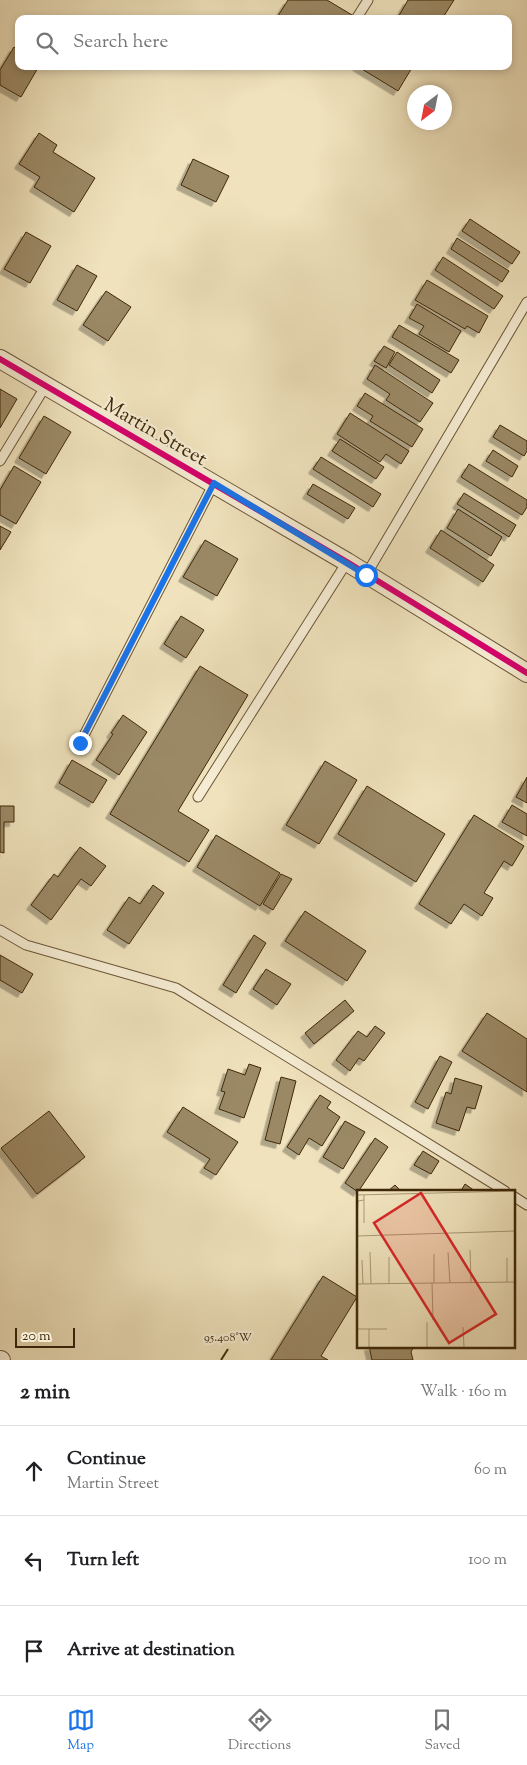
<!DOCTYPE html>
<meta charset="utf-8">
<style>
:root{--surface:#fff;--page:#f6f6f6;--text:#202124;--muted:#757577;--line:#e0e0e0;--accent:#1a73e8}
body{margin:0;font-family:"Sorts Mill Goudy",serif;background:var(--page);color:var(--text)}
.compass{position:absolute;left:407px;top:85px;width:45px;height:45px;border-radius:50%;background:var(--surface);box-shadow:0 2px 8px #0003;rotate:212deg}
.scale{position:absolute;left:15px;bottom:12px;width:60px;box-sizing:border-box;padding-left:5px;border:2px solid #3f2809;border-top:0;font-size:14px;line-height:18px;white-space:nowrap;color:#3f2809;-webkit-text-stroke:4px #f5ecd3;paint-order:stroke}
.stop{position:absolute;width:15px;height:15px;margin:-11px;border:4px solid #1a73e8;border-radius:50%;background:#fff}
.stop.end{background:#1a73e8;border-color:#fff;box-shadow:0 1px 5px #0008}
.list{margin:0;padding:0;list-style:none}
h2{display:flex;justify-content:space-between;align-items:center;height:65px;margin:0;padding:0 20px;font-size:21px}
h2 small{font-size:16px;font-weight:400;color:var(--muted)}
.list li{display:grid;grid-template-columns:32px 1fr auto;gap:15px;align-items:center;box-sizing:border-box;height:90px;padding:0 20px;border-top:1px solid var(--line)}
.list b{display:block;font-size:19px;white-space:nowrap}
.list p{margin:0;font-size:16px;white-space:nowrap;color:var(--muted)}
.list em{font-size:16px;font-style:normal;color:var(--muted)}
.icon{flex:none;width:28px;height:28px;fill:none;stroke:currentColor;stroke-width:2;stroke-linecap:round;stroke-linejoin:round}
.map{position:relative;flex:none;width:527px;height:1360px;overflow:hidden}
.search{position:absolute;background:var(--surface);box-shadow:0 2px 8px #0003;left:15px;right:15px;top:15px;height:55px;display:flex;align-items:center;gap:12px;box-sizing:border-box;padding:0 18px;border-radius:10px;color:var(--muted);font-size:19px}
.sheet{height:335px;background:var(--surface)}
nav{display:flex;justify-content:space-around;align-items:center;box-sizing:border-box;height:70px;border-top:1px solid var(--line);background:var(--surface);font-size:14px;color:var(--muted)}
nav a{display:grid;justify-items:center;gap:2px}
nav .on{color:var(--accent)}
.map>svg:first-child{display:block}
.building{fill:#9b8966;stroke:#3f2809;filter:url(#shadow)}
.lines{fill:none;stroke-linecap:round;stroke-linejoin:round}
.lane-casing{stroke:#6b5636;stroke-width:11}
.street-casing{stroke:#6b5636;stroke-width:20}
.lane{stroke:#f5ecd3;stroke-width:9}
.street{stroke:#f5ecd3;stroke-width:18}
.cycleway-casing{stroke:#f5ecd3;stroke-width:9}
.cycleway{stroke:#d6006c;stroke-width:6}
.route{stroke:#1a73e8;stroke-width:6}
.ticks{fill:none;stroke:#3f2809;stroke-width:2}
.labels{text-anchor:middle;stroke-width:4.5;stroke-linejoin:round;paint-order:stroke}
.street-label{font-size:20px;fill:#3f2809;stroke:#f5ecd3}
.inset-road{fill:none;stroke:#a99874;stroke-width:1}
.view{fill:#d62828;fill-opacity:0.15;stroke:#d62828;stroke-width:2.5}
.inset-edge{fill:none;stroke:#3f2809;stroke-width:2.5}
.ticks-label{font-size:12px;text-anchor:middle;fill:#3f2809;stroke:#f5ecd3;stroke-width:4.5;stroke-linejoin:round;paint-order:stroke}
</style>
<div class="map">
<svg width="527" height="1360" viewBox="0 0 527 1360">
<defs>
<filter id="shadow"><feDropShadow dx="-4.5" dy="4.5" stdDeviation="0" flood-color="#0004"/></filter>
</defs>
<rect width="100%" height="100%" fill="#efe2bc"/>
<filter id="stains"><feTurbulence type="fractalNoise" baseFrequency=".004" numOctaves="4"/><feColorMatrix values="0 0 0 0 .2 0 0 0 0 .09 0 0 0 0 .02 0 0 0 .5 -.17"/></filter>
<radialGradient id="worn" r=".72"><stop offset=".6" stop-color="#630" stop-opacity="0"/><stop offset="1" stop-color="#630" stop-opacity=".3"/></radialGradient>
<!-- building -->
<path class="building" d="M 288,0 L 327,0 L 352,15 L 349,19 L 276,19 Z
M 408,0 L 454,0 L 442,19 L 397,19 Z
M 14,47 L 19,51 L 19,66 L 39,66 L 21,97 L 0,85 L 0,70 Z
M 357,66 L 413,66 L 398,91 Z
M 39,133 L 57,145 L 53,152 L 95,178 L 74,212 L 34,187 L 40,177 L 19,164 Z
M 193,159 L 229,176 L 216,202 L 181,185 Z
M 470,219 L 520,252 L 512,264 L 462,231 Z
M 26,232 L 51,246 L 30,283 L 4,269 Z
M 457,238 L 509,271 L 502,282 L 451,249 Z
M 443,257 L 503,296 L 494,309 L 435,270 Z
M 77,265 L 97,276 L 77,311 L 57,300 Z
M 427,280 L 488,316 L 479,333 L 467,326 L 465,329 L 415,300 Z
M 106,291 L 131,307 L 108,341 L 83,325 Z
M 417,304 L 461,331 L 449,352 L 419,334 L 424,326 L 409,318 Z
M 399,325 L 459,360 L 451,373 L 392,337 Z
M 384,346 L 395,352 L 386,368 L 374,361 Z
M 397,352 L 440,380 L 432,393 L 389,365 Z
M 375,365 L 433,403 L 420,422 L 386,400 L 390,394 L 367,379 Z
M 0,389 L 17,399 L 0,428 Z
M 365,393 L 423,429 L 412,447 L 370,421 L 373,416 L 357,406 Z
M 350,413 L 409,451 L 401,464 L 386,454 L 380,462 L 337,434 Z
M 44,416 L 71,432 L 46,474 L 19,458 Z
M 500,425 L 527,441 L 527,451 L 524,456 L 493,437 Z
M 340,439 L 384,467 L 376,479 L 332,451 Z
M 493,450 L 518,466 L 512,477 L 486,461 Z
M 321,457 L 381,494 L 373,507 L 313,469 Z
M 469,464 L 527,500 L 527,507 L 522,515 L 461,477 Z
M 14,466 L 41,482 L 16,524 L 0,515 L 0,490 Z
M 313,484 L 355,508 L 348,519 L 307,494 Z
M 464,493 L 516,525 L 509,537 L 457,504 Z
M 458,509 L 502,537 L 491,556 L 447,528 Z
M 0,526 L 11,532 L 0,550 Z
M 441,530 L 494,565 L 483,582 L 430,548 Z
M 205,540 L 238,559 L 217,596 L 183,577 Z
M 181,616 L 204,630 L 186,658 L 164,644 Z
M 200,666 L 248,695 L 178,811 L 209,830 L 189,862 L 110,814 Z
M 123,715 L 147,732 L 119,775 L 96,760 L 113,734 L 111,733 Z
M 72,760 L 107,780 L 93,803 L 59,783 Z
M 325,761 L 357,780 L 319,844 L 286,825 Z
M 527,777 L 527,803 L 516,797 Z
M 367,786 L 445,834 L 416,882 L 338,834 Z
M 512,805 L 527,814 L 527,836 L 502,822 Z
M 0,806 L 14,806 L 14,822 L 4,822 L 4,853 L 0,852 Z
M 474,815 L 524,846 L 512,866 L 504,861 L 484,893 L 493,898 L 482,916 L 464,904 L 451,924 L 419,904 Z
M 216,835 L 280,873 L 260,906 L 197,867 Z
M 80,847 L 106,866 L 91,886 L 81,879 L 51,920 L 31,905 L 54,874 L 58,877 Z
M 281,874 L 292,879 L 273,910 L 263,904 Z
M 153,885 L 164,893 L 129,944 L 107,930 L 129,897 L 140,904 Z
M 305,911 L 366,951 L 347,981 L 285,941 Z
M 254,935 L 266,943 L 236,993 L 223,985 Z
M 0,955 L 33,974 L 22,993 L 0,980 Z
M 266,969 L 291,984 L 277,1005 L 253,989 Z
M 345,1000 L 354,1011 L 314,1044 L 305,1033 Z
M 487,1013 L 527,1039 L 527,1092 L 462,1051 Z
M 375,1026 L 385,1033 L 364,1061 L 359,1058 L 350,1071 L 336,1060 L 358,1031 L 367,1037 Z
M 440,1056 L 452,1062 L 428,1109 L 415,1102 Z
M 249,1064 L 261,1068 L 244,1118 L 219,1109 L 225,1092 L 221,1091 L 228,1069 L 245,1075 Z
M 281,1077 L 296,1081 L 280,1144 L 265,1140 Z
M 455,1078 L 482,1086 L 475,1109 L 467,1107 L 459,1131 L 436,1123 L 446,1092 L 451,1094 Z
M 320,1095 L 331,1102 L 327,1108 L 340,1117 L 322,1146 L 309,1138 L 299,1155 L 287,1147 Z
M 183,1107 L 238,1142 L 216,1175 L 204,1168 L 210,1159 L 167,1132 Z
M 49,1111 L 85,1157 L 37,1194 L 1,1148 Z
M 345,1121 L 365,1132 L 343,1169 L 323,1157 Z
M 375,1138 L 388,1147 L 358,1192 L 345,1183 Z
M 423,1151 L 439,1161 L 431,1174 L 414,1165 Z
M 465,1184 L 475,1191 L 461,1191 Z
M 395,1185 L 401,1191 L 388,1191 Z
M 323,1276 L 357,1297 L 321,1356 L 328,1360 L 271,1360 Z
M 369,1346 L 414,1346 L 411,1352 L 413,1360 L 372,1360 Z"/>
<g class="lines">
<!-- lane casing -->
<g class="lane-casing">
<path id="lane" d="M 356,19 L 368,0
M 0,461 L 45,387
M 366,575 L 527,302
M 80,743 L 214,483
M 198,797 L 347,562
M 0,930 L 26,945 L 176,988 L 505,1191
M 513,1196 L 527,1205"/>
</g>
<!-- street casing -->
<g class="street-casing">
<path id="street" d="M 0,359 L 347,562 L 527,673
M 0,1360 L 1,1360"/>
</g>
<!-- lane -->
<use href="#lane" class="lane"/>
<!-- street -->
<use href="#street" class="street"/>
<!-- cycleway casing -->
<g class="cycleway-casing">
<path id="cycleway" d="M 0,359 L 347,562 L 527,673"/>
</g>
<!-- cycleway -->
<use href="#cycleway" class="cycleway"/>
</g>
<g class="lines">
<!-- route -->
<path class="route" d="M 80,743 L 214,483 L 366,575"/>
</g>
<!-- ticks -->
<path class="ticks" d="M 221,1360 L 228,1349"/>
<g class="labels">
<!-- street labels -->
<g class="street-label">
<text transform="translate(156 431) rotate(30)" y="7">Martin Street</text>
</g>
</g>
<!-- overview -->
<g transform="translate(357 1190)">
<rect width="158" height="158" fill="#efe2bc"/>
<path class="inset-road" d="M 0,5 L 158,1M 7,10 L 7,33M 0,30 L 1,11 L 7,10 L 7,5M 0,46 L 158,41M 113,60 L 114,92M 13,62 L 14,94M 91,62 L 93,93M 150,68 L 150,92M 5,70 L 6,94M 75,93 L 76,130M 77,93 L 77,64M 0,94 L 158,92M 32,94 L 32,67M 70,132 L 70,157M 106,137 L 107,157M 0,139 L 30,139M 12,139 L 12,157"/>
<path class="view" d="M 64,3 L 139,124 L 92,153 L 17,33 Z"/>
<rect width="158" height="158" class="inset-edge"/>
</g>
<g class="ticks-label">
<text x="228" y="1341">95.408°W</text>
</g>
<rect width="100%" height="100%" filter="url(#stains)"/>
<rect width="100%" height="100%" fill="url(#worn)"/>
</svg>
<svg class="compass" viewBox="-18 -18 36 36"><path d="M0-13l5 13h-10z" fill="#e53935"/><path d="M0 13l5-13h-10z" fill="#757577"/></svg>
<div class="scale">20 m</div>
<div class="stop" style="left:366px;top:575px"></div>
<div class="stop end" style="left:80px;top:743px"></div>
<div class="search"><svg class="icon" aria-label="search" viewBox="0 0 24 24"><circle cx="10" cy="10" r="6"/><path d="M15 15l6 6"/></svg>Search here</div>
</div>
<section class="sheet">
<h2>2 min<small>Walk · 160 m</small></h2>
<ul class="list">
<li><svg class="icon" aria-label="ahead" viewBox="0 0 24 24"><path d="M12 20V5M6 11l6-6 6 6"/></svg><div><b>Continue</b><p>Martin Street</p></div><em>60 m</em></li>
<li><svg class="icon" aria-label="left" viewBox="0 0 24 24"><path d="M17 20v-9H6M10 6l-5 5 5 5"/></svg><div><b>Turn left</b></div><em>100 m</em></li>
<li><svg class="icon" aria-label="arrive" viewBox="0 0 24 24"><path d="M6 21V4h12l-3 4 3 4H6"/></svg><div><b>Arrive at destination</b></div></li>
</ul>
</section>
<nav>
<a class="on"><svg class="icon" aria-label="map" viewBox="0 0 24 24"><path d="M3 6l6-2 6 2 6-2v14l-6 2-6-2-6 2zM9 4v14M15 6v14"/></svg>Map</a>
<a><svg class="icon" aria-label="directions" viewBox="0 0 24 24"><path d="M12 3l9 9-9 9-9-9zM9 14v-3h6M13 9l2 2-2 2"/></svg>Directions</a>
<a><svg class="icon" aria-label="saved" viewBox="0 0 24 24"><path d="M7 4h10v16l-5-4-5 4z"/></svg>Saved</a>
</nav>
